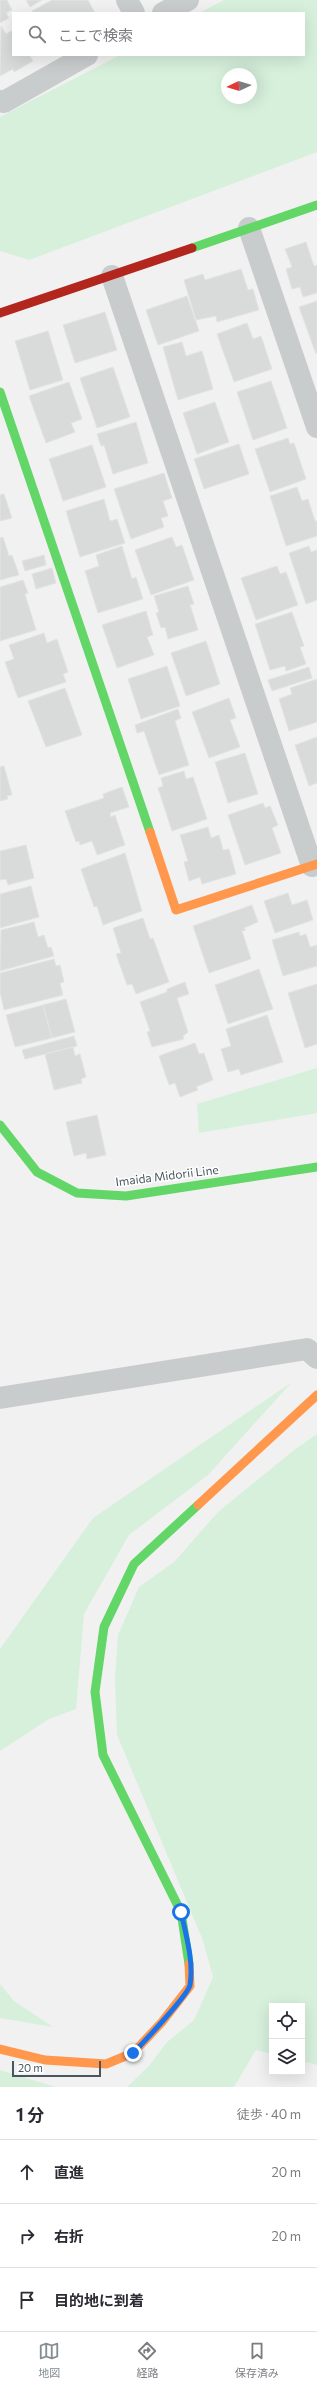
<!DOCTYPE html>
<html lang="ja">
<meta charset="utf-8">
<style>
:root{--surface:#fff;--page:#f2f2f3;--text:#2b2b33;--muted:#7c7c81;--line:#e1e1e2;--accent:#848d91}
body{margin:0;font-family:Commissioner,"Noto Sans JP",sans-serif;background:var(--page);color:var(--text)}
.controls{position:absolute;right:12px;bottom:12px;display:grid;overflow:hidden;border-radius:0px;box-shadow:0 4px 16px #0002}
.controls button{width:36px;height:36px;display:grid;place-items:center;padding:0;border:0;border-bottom:1px solid var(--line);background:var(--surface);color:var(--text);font:20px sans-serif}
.compass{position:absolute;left:221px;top:68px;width:36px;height:36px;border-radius:50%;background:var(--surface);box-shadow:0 4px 16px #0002;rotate:266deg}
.scale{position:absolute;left:12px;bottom:10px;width:89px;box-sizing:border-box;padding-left:4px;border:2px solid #48575e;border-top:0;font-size:11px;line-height:14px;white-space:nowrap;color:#48575e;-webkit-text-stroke:3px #fff;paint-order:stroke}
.stop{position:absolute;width:12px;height:12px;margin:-9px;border:3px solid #1a73e8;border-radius:50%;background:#fff}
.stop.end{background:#1a73e8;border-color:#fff;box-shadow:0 1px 4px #0008}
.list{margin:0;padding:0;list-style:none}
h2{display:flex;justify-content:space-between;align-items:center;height:52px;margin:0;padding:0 16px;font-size:17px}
h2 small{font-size:13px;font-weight:400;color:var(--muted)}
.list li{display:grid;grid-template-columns:26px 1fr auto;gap:12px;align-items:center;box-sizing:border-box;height:64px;padding:0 16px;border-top:1px solid var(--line)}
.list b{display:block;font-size:15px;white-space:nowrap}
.list em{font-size:13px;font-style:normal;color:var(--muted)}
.icon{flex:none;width:22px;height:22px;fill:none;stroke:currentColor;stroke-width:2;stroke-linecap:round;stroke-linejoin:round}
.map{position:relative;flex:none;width:317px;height:2087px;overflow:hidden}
.search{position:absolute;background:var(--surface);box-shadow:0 4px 16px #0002;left:12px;right:12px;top:12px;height:44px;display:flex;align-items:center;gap:10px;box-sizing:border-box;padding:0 14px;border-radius:0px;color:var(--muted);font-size:15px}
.sheet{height:244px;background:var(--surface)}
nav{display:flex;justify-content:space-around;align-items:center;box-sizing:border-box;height:56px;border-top:1px solid var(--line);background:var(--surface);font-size:11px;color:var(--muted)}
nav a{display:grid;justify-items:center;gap:2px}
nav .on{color:var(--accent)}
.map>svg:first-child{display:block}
.green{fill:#d6f0dc;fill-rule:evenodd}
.building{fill:#d9dada;stroke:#e3e3e4}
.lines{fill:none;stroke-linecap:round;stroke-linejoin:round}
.street{stroke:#c9cccd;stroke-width:22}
.fast{stroke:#63d668;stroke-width:9}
.slow{stroke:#ff974d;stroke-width:9}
.jam{stroke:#b3261e;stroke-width:9}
.route{stroke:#1a73e8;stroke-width:5}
.labels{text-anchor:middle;stroke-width:3;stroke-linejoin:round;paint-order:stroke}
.street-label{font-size:12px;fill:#48575e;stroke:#fff}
</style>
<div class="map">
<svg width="317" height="2087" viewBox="0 0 317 2087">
<rect width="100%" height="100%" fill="#f2f1f1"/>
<!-- green -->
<path class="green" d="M 224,0 L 317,0 L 317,152 L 29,260 L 0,251 L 0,117 L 120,55 L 304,55 L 304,13 L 199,13 ZM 227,74 L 251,74 L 251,98 L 227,98 Z
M 317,1068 L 317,1113 L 199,1133 L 197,1104 Z
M 292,1382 L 208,1475 L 129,1535 L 84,1614 L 76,1709 L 49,1719 L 0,1751 L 0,1649 L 93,1518 Z
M 317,1434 L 317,2065 L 302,2061 L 302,2006 L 272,2006 L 272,2054 L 256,2050 L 234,2087 L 127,2087 L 149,2066 L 166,2043 L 194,2020 L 213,1977 L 202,1938 L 117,1735 L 115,1676 L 118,1635 L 139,1587 L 174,1562 L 218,1512 L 294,1450 Z
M 0,1984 L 14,2001 L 53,2027 L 0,2018 Z
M 0,2070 L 56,2087 L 0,2087 Z"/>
<!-- building -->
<path class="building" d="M 0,0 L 7,0 L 12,10 L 6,13 L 9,18 L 0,23 Z
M 26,0 L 42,0 L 30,7 Z
M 52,0 L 88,0 L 95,13 L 33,13 L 32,11 Z
M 1,26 L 6,34 L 13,30 L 13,55 L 29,55 L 33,61 L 14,72 L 13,69 L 0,76 Z
M 306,242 L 314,266 L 317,265 L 317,293 L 303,297 L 300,287 L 292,289 L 286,269 L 292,267 L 285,249 Z
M 241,269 L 248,290 L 253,289 L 259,310 L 217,322 L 216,316 L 196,320 L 184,280 L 203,274 L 205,280 Z
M 187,296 L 199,331 L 158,345 L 146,310 Z
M 317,301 L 317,353 L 316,354 L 299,307 Z
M 105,312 L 117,350 L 75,363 L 63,325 Z
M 247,323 L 253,339 L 261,336 L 272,369 L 234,382 L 217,334 Z
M 48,331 L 63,380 L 30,390 L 15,341 Z
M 182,342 L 186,356 L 202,351 L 213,389 L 178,400 L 163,347 Z
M 113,367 L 130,417 L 97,428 L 80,378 Z
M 271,381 L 287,428 L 253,440 L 237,392 Z
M 69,382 L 82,419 L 71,423 L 75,432 L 46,443 L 29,396 Z
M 215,402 L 229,442 L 197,454 L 183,413 Z
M 136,422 L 148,463 L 113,474 L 104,445 L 101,446 L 97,434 Z
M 288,438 L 290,444 L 294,443 L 306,479 L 270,492 L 255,449 Z
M 239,444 L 249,474 L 204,489 L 194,459 Z
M 92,445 L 106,487 L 63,501 L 49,459 Z
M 164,473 L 172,498 L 163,501 L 168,516 L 161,518 L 164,527 L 131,539 L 114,489 Z
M 297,487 L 302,501 L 308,499 L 315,521 L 317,521 L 317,536 L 286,546 L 270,496 Z
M 4,494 L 12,518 L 0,521 L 0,495 Z
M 104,499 L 110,521 L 117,519 L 125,543 L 80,557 L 66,511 Z
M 3,537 L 9,556 L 12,555 L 19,575 L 0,580 L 0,538 Z
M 172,537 L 176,547 L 182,545 L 194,580 L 151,595 L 135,550 Z
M 122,546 L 132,579 L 136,577 L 143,599 L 98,613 L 85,571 L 99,566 L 96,555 Z
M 309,546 L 311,552 L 317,550 L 317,600 L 306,604 L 289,553 Z
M 44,555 L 46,565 L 25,571 L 22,561 Z
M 277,566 L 280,574 L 286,572 L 298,605 L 256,620 L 241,578 Z
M 52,568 L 56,583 L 36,589 L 32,574 Z
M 23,580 L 28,593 L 25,594 L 36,630 L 0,641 L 0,587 Z
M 188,586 L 194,604 L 190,605 L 198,630 L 168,639 L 165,627 L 161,628 L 156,613 L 159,612 L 154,596 Z
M 146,611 L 153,635 L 147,637 L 154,655 L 117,668 L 102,625 Z
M 292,612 L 304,646 L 300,647 L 306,664 L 286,671 L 285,666 L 270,670 L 255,624 Z
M 44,633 L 47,643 L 57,639 L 68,672 L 63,674 L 66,682 L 18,698 L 5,662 L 14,659 L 9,645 Z
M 206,641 L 220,684 L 186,696 L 171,653 Z
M 167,666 L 180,706 L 141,719 L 128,679 Z
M 309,667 L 312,678 L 272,691 L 268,680 Z
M 317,679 L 317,722 L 289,731 L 279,699 L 292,694 L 290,688 Z
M 65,688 L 82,735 L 46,747 L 28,701 Z
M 229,698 L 236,718 L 230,720 L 240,747 L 209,758 L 192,712 Z
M 178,709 L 181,718 L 175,721 L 189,765 L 159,775 L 144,731 L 137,733 L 135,725 Z
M 317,737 L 317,783 L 309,786 L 295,745 Z
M 245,753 L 258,794 L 228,803 L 215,762 Z
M 4,766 L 12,795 L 7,796 L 8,799 L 0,801 L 0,767 Z
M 184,771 L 186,779 L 193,777 L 207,819 L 172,831 L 158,788 L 163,786 L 161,778 Z
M 122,787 L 129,807 L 110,813 L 111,817 L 115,815 L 125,845 L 97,855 L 92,841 L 80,845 L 79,841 L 76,842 L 65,811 L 104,798 L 103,794 Z
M 263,803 L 265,808 L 270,806 L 278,825 L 272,828 L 281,853 L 245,865 L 228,815 Z
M 208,827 L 211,838 L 219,835 L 223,850 L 229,849 L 236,874 L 202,884 L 200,877 L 189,881 L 184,862 L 188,861 L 180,835 Z
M 26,845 L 34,878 L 8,885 L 6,879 L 0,880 L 0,851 Z
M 125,853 L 142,911 L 103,925 L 97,906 L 94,907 L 81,869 Z
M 31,886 L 39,917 L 0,928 L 0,894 Z
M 288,893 L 292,905 L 307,900 L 313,920 L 275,933 L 264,901 Z
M 252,905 L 258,922 L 244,928 L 246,930 L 242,931 L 251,959 L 209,973 L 193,926 Z
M 143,918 L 150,939 L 153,938 L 169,982 L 136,994 L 132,984 L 127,985 L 116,954 L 121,953 L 113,928 Z
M 34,922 L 38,937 L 44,935 L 48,948 L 51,947 L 54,956 L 0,971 L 1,930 Z
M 299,932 L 300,936 L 306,934 L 310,947 L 317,945 L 317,966 L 283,976 L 272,940 Z
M 54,959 L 56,966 L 60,965 L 64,982 L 60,983 L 63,995 L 4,1010 L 0,992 L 0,973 Z
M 259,969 L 273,1009 L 228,1024 L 215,985 Z
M 185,982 L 189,994 L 177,998 L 188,1032 L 183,1036 L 184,1039 L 152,1047 L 147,1032 L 150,1031 L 140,1002 L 167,992 L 167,989 Z
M 317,984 L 317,1044 L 305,1048 L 288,993 Z
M 66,999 L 75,1032 L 52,1038 L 43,1005 Z
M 43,1005 L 52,1038 L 15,1047 L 6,1015 Z
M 267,1015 L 283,1062 L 241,1075 L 239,1069 L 228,1072 L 221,1049 L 231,1046 L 226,1029 Z
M 74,1036 L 77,1046 L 25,1059 L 22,1050 Z
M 195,1043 L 199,1054 L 204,1053 L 213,1080 L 196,1087 L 198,1090 L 180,1097 L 175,1083 L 169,1085 L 159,1056 Z
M 73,1047 L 75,1056 L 80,1054 L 86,1077 L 81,1079 L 82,1083 L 54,1090 L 45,1054 Z
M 97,1115 L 106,1155 L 87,1159 L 86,1153 L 74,1156 L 66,1122 Z"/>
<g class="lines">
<!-- street -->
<path class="street" d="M 127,0 L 134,13
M 163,13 L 188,0
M 0,101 L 4,102 L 87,55
M 249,228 L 317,427
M 112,276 L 312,866
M 0,1398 L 307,1349 L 317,1358"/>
<!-- fast -->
<path class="fast" d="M 192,248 L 317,205
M 0,392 L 150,832
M 0,1125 L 37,1172 L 77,1193 L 126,1196 L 317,1167
M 189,1964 L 181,1912 L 103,1755 L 95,1692 L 104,1627 L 134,1564 L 198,1505"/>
<!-- slow -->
<path class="slow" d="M 150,832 L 176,910 L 317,864
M 198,1505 L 317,1395
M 0,2049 L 45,2060 L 106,2064 L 133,2053 L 162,2022 L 190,1986 L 189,1964"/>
<!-- jam -->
<path class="jam" d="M 0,313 L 192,248"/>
</g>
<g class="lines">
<!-- route -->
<path class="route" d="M 133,2053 C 143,2043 188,1995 190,1985 C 194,1962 186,1935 181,1912"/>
</g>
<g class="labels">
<!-- street labels -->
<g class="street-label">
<text transform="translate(167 1176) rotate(-7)" y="4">Imaida Midorii Line</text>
</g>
</g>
</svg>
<div class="controls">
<button><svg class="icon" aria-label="locate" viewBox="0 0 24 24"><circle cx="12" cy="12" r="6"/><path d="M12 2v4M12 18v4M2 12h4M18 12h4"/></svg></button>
<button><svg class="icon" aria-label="layers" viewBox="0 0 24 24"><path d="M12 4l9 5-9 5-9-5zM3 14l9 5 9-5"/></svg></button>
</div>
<svg class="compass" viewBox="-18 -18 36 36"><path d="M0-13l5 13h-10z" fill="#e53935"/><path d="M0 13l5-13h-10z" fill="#7c7c81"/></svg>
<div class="scale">20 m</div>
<div class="stop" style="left:181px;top:1912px"></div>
<div class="stop end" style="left:133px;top:2053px"></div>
<div class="search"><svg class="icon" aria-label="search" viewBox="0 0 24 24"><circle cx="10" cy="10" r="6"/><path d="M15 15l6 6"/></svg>ここで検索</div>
</div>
<section class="sheet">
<h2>1 分<small>徒歩 · 40 m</small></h2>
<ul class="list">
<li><svg class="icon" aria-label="ahead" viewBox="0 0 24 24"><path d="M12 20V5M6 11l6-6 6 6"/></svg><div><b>直進</b></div><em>20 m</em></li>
<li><svg class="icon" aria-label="right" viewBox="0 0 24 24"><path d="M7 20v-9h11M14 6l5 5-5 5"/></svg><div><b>右折</b></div><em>20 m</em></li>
<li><svg class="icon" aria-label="arrive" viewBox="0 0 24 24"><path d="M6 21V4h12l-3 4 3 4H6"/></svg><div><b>目的地に到着</b></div></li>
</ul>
</section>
<nav>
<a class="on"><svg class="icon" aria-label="map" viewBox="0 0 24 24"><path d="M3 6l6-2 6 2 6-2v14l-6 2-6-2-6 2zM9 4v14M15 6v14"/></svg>地図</a>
<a><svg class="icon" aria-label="directions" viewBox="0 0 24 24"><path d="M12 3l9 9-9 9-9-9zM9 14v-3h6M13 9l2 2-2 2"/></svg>経路</a>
<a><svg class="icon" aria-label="saved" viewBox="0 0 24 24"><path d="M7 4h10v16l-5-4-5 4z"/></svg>保存済み</a>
</nav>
